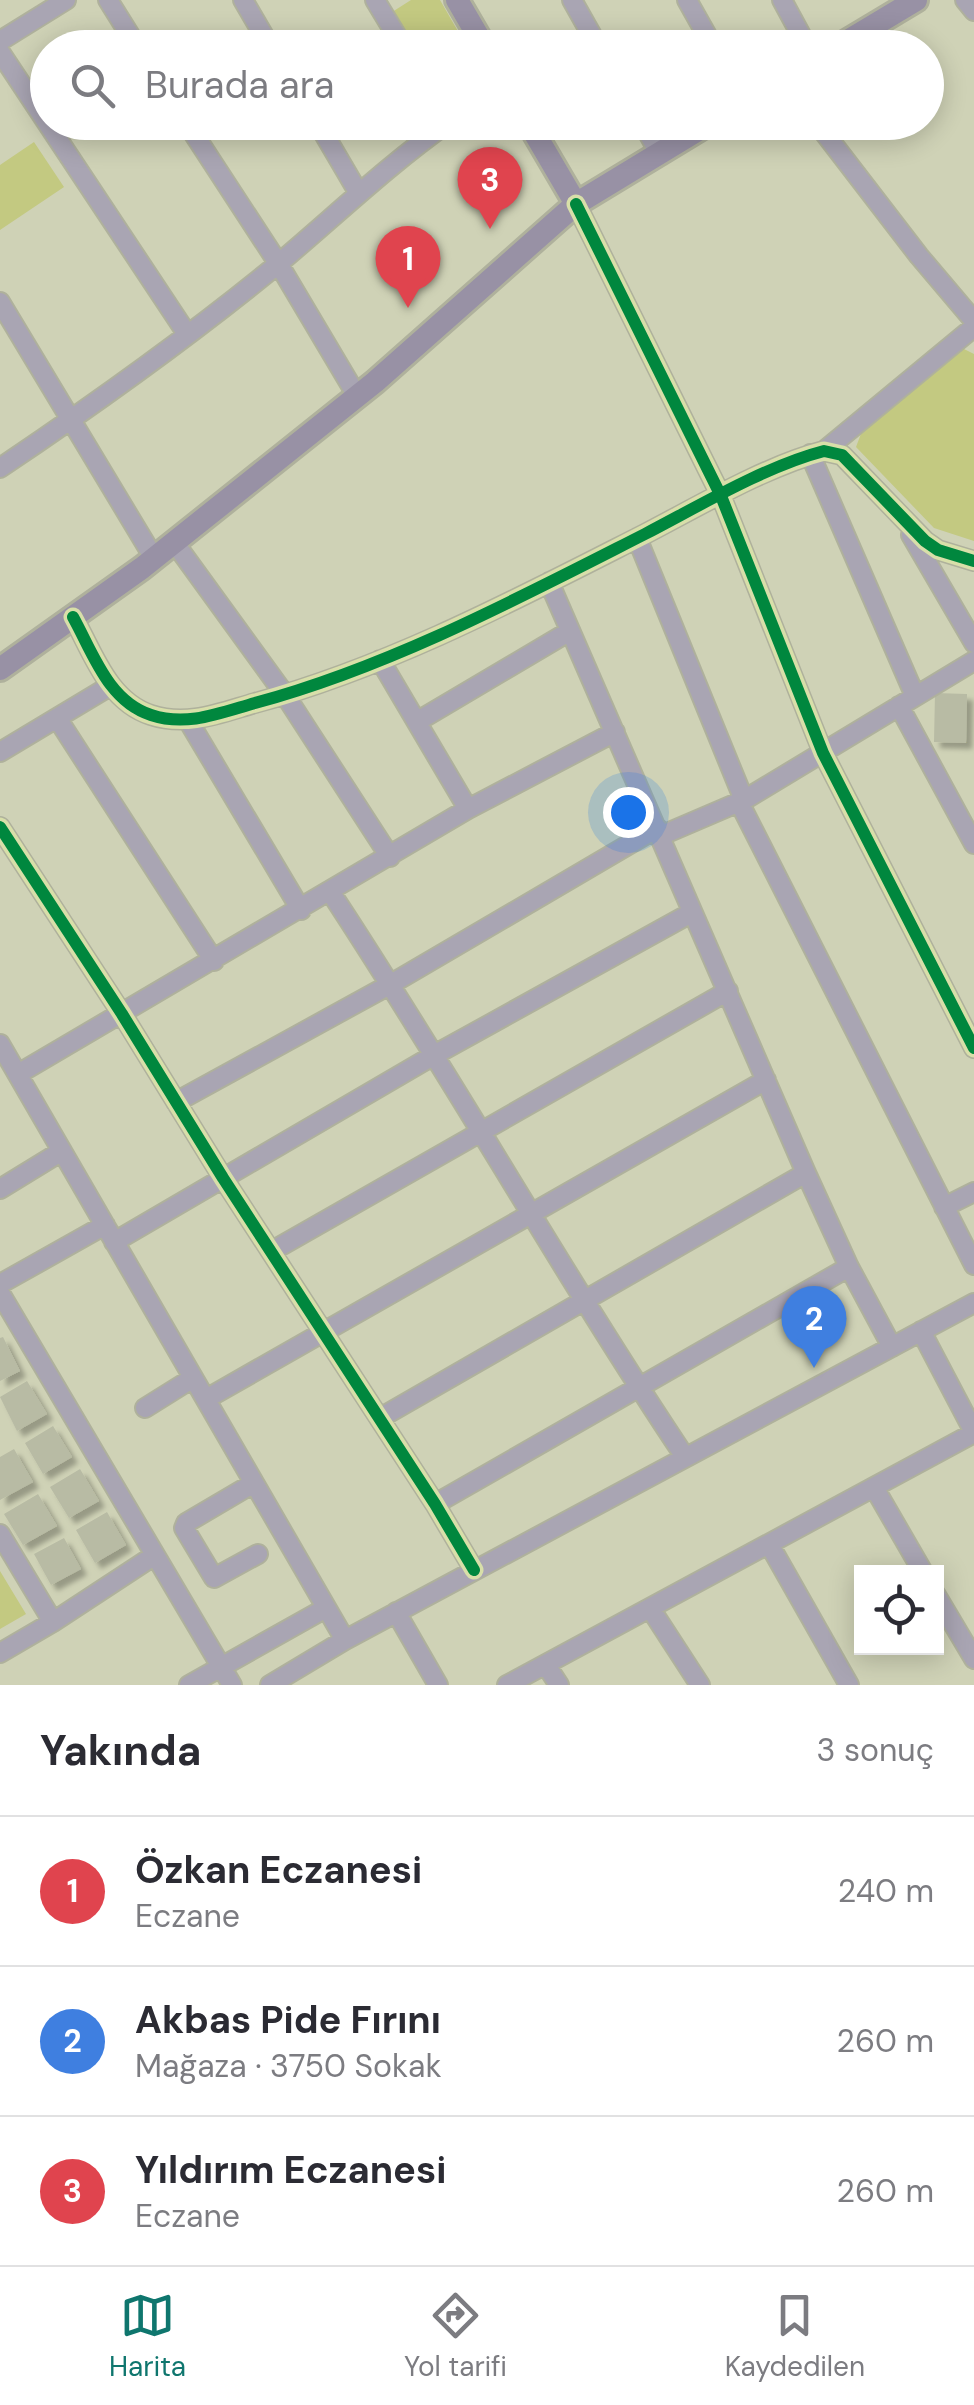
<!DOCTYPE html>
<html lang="tr">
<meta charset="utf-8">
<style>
:root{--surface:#fff;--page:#f2f2f3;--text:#2b2b33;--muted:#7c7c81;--line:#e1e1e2;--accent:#0f766e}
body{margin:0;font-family:"DM Sans",sans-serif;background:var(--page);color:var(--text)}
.controls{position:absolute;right:30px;bottom:30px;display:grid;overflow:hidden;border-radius:0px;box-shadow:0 5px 25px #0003}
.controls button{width:90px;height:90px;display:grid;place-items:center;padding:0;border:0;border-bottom:2px solid var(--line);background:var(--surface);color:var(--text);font:50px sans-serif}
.you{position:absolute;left:628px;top:812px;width:35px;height:35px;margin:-25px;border:8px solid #fff;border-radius:50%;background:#1a73e8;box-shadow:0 0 0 15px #1a73e833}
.badge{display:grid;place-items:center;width:65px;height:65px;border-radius:50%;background:var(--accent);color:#fff;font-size:32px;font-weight:700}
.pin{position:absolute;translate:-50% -82px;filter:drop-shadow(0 2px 5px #0008)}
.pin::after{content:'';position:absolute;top:52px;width:35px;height:30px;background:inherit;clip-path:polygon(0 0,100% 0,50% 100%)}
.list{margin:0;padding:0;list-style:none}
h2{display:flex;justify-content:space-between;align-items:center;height:130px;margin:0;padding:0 40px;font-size:42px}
h2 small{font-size:32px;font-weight:400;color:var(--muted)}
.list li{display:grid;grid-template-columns:65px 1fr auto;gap:30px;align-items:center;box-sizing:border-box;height:150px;padding:0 40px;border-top:2px solid var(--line)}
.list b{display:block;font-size:38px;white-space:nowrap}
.list p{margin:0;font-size:32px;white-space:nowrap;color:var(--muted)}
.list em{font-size:32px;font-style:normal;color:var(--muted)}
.icon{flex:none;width:55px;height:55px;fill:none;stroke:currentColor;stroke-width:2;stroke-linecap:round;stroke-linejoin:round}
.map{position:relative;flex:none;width:974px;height:1685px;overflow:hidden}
.search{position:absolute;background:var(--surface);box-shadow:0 5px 25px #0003;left:30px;right:30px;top:30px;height:110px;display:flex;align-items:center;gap:25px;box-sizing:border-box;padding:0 35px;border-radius:55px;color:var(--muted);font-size:38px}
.sheet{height:580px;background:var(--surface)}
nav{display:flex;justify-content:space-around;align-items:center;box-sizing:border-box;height:140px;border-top:2px solid var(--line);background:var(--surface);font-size:28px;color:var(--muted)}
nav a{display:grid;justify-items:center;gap:5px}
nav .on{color:var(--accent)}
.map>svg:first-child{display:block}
.green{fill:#c3c981}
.building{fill:#b8bba4;filter:url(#shadow)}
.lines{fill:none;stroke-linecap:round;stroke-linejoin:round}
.minor-casing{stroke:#afb19c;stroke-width:22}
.major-casing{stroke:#afb19c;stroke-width:28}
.minor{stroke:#a9a5b3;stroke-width:18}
.major{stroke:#9891a5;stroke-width:22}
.cycleway-casing{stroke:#d8dfa9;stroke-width:19}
.cycleway{stroke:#00873e;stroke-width:12}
</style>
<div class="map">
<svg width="974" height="1685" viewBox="0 0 974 1685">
<defs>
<filter id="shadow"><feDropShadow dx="6" dy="6" stdDeviation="2.5" flood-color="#0004"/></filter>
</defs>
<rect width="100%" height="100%" fill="#cfd2b6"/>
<!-- green -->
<path class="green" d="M 411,0 L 440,0 L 467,47 L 409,47 L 389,14 Z
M 34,142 L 64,187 L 0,230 L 0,165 Z
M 962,348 L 974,354 L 974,541 L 934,528 L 856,447 L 862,431 L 954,352 Z
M 0,1571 L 26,1614 L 0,1629 Z"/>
<!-- building -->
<path class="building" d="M 935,693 L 967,694 L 966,743 L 934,742 Z
M 3,1337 L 20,1371 L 0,1381 L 0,1338 Z
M 27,1381 L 47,1414 L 17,1431 L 0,1397 Z
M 53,1426 L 72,1457 L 43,1474 L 25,1443 Z
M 14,1449 L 33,1482 L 0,1500 L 0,1457 Z
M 80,1469 L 99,1501 L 69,1518 L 50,1487 Z
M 38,1494 L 57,1526 L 23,1545 L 4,1514 Z
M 107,1512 L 126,1545 L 95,1563 L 76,1530 Z
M 64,1538 L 81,1569 L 51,1585 L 34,1554 Z"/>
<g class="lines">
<!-- minor casing -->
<g class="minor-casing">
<path id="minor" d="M 108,0 L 138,48
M 243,0 L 271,48
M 375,0 L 404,48
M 572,0 L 599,48
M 687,0 L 714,48
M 782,0 L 808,48
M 965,0 L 974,11
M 0,41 L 66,0
M 0,52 L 187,334
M 186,122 L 278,263 L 357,396
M 317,122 L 358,192
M 642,122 L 659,153
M 816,122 L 919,256 L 974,321
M 576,204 L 721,496 L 823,753 L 974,1048
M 0,302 L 154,558
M 824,451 L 974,327
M 810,454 L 915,696
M 0,468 C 95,404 189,337 278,264 C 335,216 388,165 449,122
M 911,535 L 974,643
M 637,538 L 744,800
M 174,542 L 285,695 L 390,857
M 549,582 L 806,1173 L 849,1267 L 892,1347
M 73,617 C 93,653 108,701 151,715 C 187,727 220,713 255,703 C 389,667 521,597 645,534 C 699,506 766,466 824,451 L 842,455 L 925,541 L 938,550 L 974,561
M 380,660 L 468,809
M 899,706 L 974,844
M 57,718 L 214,961
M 418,721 L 570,631
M 189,722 L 301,910
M 0,752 L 110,686
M 739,802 L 974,1265
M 0,827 L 122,1014 L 223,1178 L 435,1504 L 474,1570
M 660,836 L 744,800 L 974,661
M 331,893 C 453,1078 562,1273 685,1457
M 0,1044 L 345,1640
M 18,1074 L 468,809 L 615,732
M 176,1102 L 391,984 L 657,828
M 0,1189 L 62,1151
M 944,1207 L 974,1192
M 114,1242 L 436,1054 L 691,913
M 272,1251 L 728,991
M 0,1284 L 105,1225
M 0,1293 L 232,1685
M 921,1331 L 974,1432
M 206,1399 L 766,1080
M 145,1408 L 193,1378
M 380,1418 L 806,1173
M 254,1483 L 186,1523 L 184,1528 L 214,1578 L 258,1554
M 875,1489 L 923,1572
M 435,1504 L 849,1267
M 0,1534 L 53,1622
M 769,1544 L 849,1685
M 936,1595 L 974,1659
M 650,1608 L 700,1685
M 396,1612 L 438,1685
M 0,1653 L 53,1622 L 155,1555
M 546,1665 L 559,1685
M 189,1685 L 326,1608
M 270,1685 L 345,1640 L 974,1303
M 507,1685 L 974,1433"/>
</g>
<!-- major casing -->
<g class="major-casing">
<path id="major" d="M 457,0 L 485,48
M 836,48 L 916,0
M 528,122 L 576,204
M 0,669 L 142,568 L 375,382 L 576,204 L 711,122"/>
</g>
<!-- minor -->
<use href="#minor" class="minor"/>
<!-- major -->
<use href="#major" class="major"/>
<!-- cycleway casing -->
<g class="cycleway-casing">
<path id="cycleway" d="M 576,204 L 721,496 L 823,753 L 974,1048
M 73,617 C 93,653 108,701 151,715 C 187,727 220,713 255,703 C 389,667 521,597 645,534 C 699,506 766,466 824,451 L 842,455 L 925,541 L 938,550 L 974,561
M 0,827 L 122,1014 L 223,1178 L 435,1504 L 474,1570"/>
</g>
<!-- cycleway -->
<use href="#cycleway" class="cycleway"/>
</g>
</svg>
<div class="controls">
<button><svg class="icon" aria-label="locate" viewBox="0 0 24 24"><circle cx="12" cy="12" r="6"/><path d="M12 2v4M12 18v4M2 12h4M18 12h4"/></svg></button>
</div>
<div class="you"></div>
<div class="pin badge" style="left:408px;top:308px;background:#e0444e">1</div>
<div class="pin badge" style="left:814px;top:1368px;background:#3f7fe0">2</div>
<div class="pin badge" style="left:490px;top:229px;background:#e0444e">3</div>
<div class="search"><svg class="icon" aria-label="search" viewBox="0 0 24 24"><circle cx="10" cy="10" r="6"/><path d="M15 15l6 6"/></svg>Burada ara</div>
</div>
<section class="sheet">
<h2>Yakında<small>3 sonuç</small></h2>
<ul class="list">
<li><span class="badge" style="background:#e0444e">1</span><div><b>Özkan Eczanesi</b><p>Eczane</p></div><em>240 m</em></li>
<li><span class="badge" style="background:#3f7fe0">2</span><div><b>Akbas Pide Fırını</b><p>Mağaza · 3750 Sokak</p></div><em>260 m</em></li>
<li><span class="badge" style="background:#e0444e">3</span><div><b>Yıldırım Eczanesi</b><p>Eczane</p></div><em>260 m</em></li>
</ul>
</section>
<nav>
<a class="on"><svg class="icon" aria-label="map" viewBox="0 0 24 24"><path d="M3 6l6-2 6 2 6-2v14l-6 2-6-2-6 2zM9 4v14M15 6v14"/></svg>Harita</a>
<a><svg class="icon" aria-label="directions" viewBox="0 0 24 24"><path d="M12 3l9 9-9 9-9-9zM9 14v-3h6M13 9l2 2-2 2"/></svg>Yol tarifi</a>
<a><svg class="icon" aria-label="saved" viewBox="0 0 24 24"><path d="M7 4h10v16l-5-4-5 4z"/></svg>Kaydedilen</a>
</nav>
